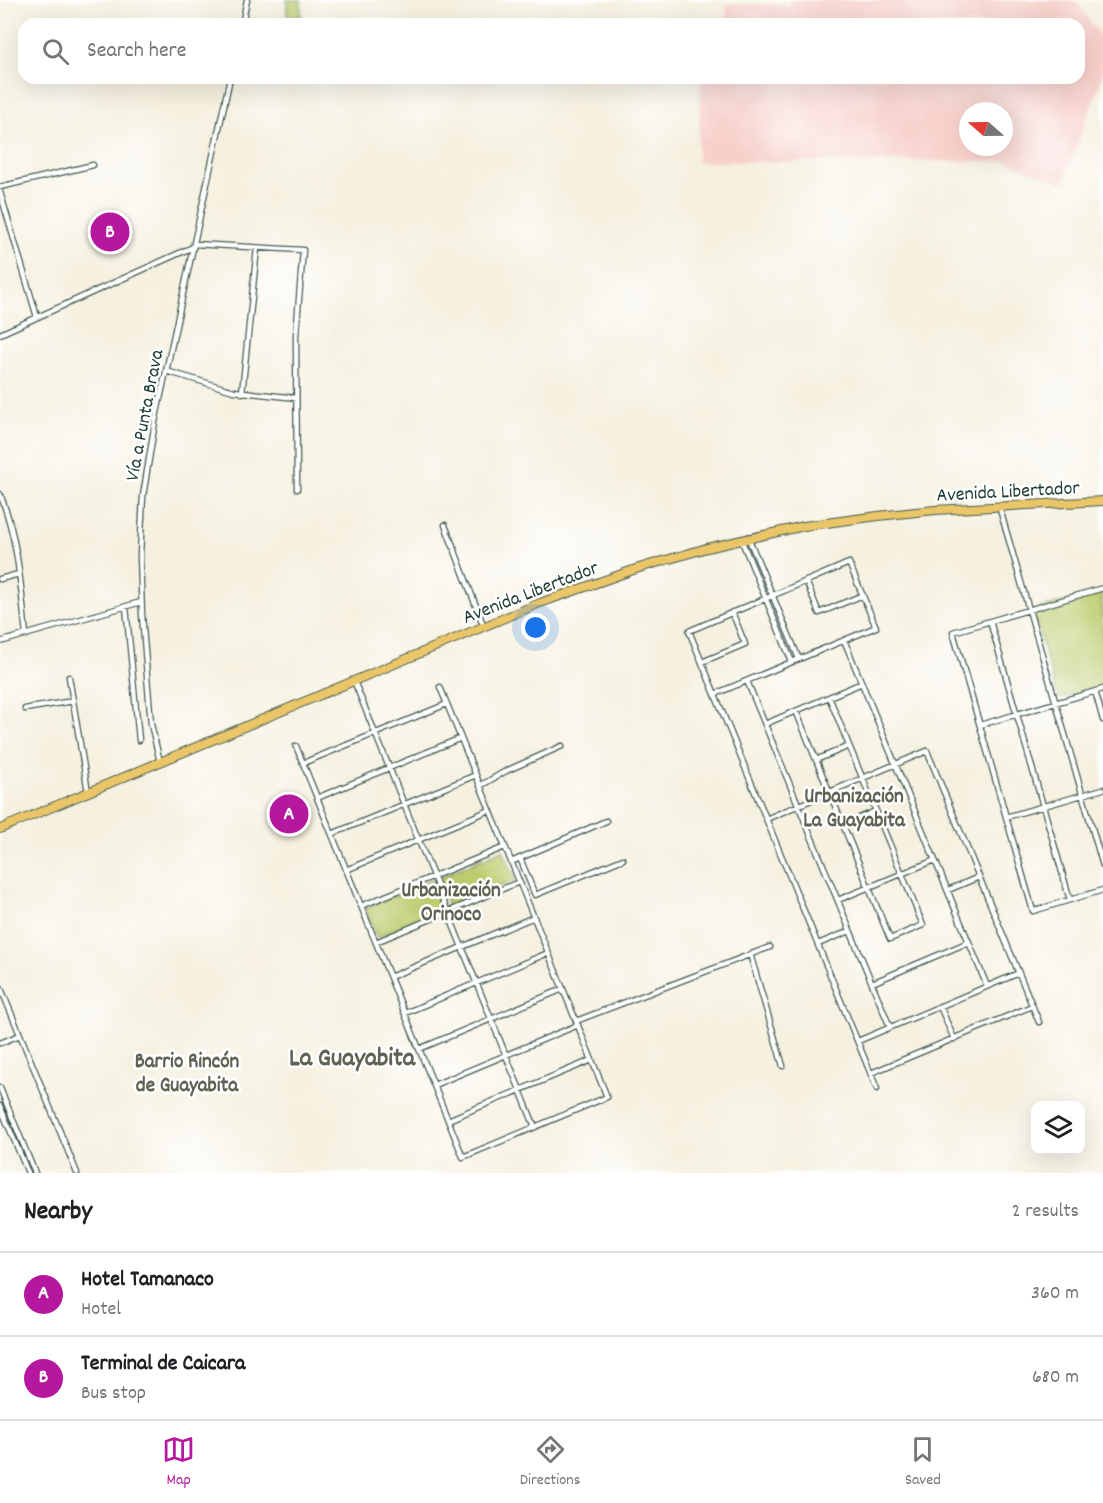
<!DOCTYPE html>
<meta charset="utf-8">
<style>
:root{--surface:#fff;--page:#f6f6f6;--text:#202124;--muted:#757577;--line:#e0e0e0;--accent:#b5179e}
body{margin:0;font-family:Dekko,sans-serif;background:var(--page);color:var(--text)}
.controls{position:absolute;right:18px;bottom:18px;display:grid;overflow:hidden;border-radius:12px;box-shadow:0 6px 24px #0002}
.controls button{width:54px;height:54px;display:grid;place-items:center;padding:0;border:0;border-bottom:2px solid var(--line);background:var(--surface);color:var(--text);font:30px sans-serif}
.compass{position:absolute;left:959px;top:102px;width:54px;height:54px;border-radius:50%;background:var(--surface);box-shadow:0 6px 24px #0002;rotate:290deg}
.you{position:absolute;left:536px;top:628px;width:21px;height:21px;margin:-15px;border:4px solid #fff;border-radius:50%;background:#1a73e8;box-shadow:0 0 0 9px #1a73e833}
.badge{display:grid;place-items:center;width:39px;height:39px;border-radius:50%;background:var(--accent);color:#fff;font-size:20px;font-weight:700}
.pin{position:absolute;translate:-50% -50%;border:3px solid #fff;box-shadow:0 2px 6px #0006}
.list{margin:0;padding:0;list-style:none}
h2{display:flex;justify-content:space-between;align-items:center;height:78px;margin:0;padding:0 24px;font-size:26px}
h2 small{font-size:20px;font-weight:400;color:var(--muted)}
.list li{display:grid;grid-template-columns:39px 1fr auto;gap:18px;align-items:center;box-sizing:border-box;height:84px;padding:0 24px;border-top:2px solid var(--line)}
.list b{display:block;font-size:22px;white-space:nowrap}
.list p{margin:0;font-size:20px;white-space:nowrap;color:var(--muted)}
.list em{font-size:20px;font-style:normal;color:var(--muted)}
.icon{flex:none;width:33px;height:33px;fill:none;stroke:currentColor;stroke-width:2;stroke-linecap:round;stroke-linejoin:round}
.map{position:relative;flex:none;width:1103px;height:1173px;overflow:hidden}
.search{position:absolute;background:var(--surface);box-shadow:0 6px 24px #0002;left:18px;right:18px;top:18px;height:66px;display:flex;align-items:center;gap:15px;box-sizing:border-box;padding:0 21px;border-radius:18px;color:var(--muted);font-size:22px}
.sheet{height:246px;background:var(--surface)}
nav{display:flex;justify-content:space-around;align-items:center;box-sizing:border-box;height:84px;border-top:2px solid var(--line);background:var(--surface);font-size:16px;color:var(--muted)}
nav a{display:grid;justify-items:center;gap:3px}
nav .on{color:var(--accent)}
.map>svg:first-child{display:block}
.built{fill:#f7d0cb;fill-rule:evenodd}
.green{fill:#bdcc6e;stroke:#6e8451;stroke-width:1.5}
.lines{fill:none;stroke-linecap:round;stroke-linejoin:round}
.minor-casing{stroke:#3f584e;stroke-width:7}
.trunk-casing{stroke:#3f584e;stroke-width:10}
.minor{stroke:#fff;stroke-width:4.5}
.trunk{stroke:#ebc669;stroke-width:8}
.labels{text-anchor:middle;stroke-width:5;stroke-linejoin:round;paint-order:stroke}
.street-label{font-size:20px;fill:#1f3d34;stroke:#fff}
.neighbourhood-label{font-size:21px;font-weight:bold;fill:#606353;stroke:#fff}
.district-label{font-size:26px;font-weight:bold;fill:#606353;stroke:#fff}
</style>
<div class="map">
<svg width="1103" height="1173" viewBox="0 0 1103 1173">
<rect width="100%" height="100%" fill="#fff"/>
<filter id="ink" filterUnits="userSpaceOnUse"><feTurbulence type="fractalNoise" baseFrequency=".0167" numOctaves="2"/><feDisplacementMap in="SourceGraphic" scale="12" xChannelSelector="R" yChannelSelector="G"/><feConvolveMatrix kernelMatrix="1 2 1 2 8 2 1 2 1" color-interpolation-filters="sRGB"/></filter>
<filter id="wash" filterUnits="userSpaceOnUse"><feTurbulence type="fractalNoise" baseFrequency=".008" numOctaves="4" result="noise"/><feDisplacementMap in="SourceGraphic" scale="24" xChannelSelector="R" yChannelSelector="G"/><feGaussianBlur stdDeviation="1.35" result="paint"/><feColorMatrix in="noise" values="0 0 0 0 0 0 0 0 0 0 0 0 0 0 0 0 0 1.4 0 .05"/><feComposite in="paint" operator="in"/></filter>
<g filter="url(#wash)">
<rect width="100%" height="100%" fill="#f5f0df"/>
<!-- built -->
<path class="built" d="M 790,0 L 1075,0 L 1103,40 L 1103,74 L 1063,183 L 1005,161 L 697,162 L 701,78 L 1079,78 L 1079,24 L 726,24 L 727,4 L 790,5 ZM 968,111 L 1004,111 L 1004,147 L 968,147 Z"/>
<!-- green -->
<path class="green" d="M 287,0 L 301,0 L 301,16 L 287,16 Z
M 1102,591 L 1103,686 L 1058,699 L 1033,611 Z
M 503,850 L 516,880 L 449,908 L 437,878 Z
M 431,880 L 444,910 L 377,938 L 365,908 Z"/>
</g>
<g filter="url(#ink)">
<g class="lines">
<!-- minor casing -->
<g class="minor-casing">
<path id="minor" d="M 242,24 L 247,0
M 0,187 L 93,165
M 0,192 L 37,317
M 194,244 L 303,250 L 296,335 L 297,489
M 0,334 L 193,247
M 166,371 L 234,391 L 296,398
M 242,393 L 257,248
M 0,494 C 18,538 21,588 26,635
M 999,506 L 1103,866
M 445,525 L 484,627
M 748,537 L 799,659
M 741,539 L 792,662
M 0,579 L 19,574
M 806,581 L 819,613 L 863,595
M 1103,588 L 953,632 L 1033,911 L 1103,890
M 126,607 L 139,740
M 990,621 L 1070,900
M 844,640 L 987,986
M 0,642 L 141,602
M 702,662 L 745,644 L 732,612
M 69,677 L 88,792
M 354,681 L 535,1127
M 747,681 L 890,1027
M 1095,691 L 1103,720
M 715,694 L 876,627 L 849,563 L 689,631 L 877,1089
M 25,709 L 73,701
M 796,711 L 890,939 L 923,925 L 829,697
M 765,724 L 862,683
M 980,725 L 1103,689
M 296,746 L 463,1157 L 607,1097 L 440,687
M 816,760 L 849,746
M 160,762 L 151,724 L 142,615 L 140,555 L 143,496 L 155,422 L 230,78
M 303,763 L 447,704
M 480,786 L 506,771 L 562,746
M 317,798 L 461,738
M 1006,817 L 1103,789
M 766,819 L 927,751 L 1039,1022
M 843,825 L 876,811
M 332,834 L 476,775
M 520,858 L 535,895 L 623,859
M 511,862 L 606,821
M 346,870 L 490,810
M 948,890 L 979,877
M 838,900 L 935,860
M 361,906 L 505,847
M 376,942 L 519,882
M 818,944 L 850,931
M 750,954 L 783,1066
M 390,977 L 534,917
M 872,983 L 969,942
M 0,986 L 77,1173
M 940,1006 L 954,1039
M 405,1013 L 548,953
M 576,1021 L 770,947
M 858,1041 L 1019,973
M 0,1043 L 20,1035
M 419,1049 L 563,989
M 871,1073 L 1032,1006
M 434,1085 L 578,1025
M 0,1088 L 35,1173
M 0,1106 L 28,1173
M 448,1120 L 592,1060"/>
</g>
<!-- trunk casing -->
<g class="trunk-casing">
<path id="trunk" d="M 0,829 L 540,603 L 639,568 L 707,548 L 804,526 L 878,516 L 935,510 L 1103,501"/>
</g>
<!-- minor -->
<use href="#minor" class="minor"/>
<!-- trunk -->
<use href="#trunk" class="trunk"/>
</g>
</g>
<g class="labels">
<!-- street labels -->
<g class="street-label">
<text transform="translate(143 415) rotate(-79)" y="7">Vía a Punta Brava</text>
<text transform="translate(1008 490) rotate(-3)" y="7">Avenida Libertador</text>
<text transform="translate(530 591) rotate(-21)" y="7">Avenida Libertador</text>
</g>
<!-- neighbourhood labels -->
<g class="neighbourhood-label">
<text x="854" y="802">Urbanización<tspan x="854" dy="24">La Guayabita</tspan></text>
<text x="451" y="896">Urbanización<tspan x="451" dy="24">Orinoco</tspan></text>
<text x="187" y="1067">Barrio Rincón<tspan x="187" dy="24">de Guayabita</tspan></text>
</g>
<!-- district labels -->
<g class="district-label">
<text x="352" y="1065">La Guayabita</text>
</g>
</g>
</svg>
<div class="controls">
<button><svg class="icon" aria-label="layers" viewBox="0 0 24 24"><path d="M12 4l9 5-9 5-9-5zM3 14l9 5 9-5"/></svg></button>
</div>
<svg class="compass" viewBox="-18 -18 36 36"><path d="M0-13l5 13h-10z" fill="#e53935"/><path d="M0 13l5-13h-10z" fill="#757577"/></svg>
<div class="you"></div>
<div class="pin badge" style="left:289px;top:814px">A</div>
<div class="pin badge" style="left:110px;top:232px">B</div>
<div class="search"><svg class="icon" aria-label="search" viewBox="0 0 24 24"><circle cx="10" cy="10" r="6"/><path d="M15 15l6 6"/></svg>Search here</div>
</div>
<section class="sheet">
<h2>Nearby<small>2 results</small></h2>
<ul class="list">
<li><span class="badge">A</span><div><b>Hotel Tamanaco</b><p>Hotel</p></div><em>360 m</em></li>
<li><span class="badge">B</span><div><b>Terminal de Caicara</b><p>Bus stop</p></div><em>680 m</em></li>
</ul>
</section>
<nav>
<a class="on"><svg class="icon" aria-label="map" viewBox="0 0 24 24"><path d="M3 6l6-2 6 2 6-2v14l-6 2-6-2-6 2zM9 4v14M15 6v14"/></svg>Map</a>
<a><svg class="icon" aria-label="directions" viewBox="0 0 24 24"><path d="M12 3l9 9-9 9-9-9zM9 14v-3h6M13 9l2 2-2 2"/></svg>Directions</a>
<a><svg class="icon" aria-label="saved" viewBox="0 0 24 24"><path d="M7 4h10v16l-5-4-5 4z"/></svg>Saved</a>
</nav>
